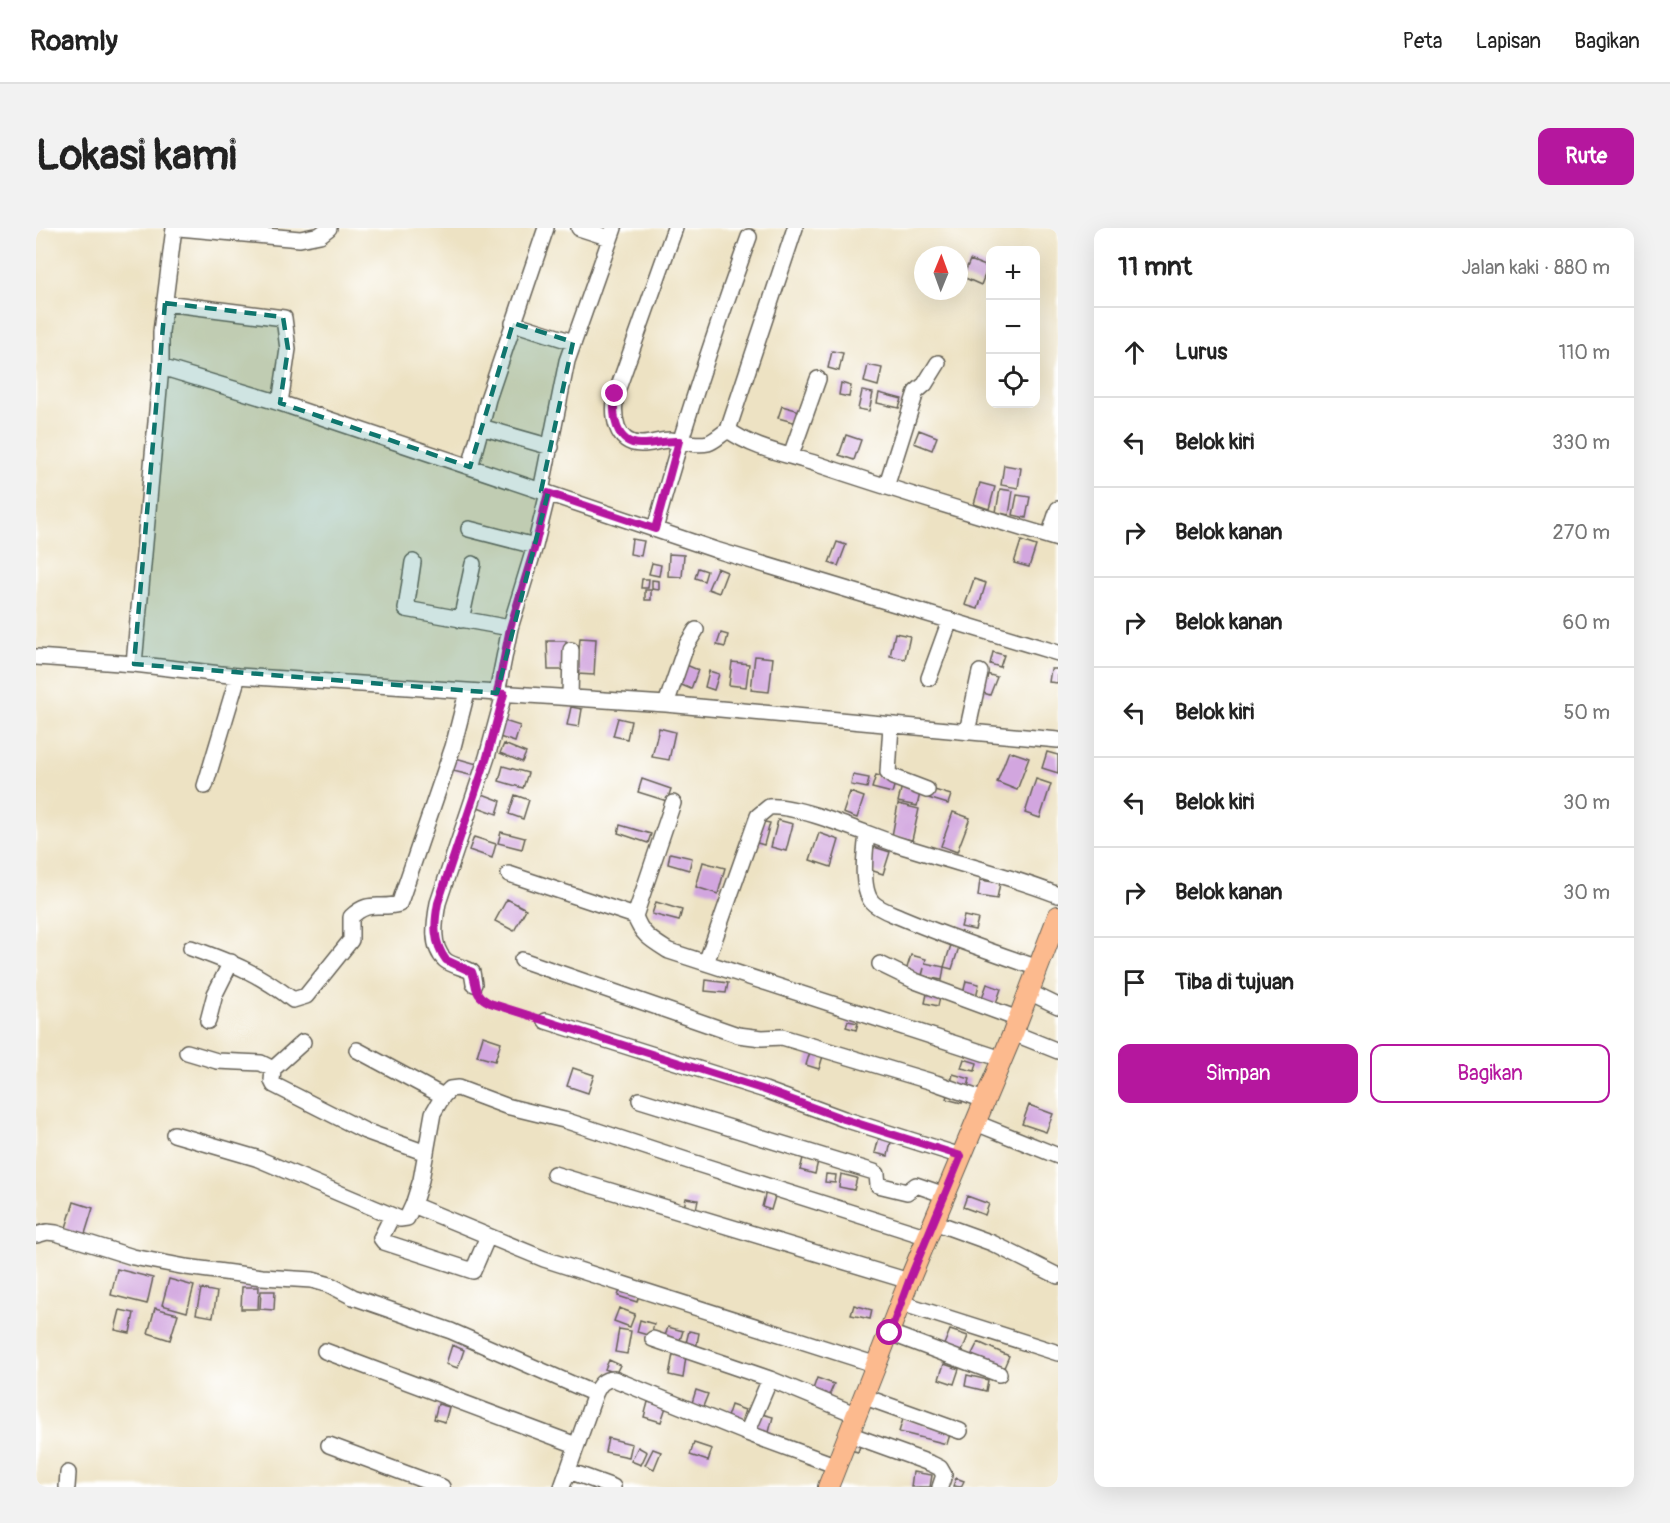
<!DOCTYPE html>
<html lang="id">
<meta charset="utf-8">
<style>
:root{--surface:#fff;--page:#f2f2f2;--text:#222;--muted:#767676;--line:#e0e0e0;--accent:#b5179e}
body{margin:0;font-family:Pangolin,sans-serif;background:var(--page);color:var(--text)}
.controls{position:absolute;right:18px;top:18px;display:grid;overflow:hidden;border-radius:12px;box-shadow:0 6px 24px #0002}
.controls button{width:54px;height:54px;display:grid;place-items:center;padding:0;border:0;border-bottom:2px solid var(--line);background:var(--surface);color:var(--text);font:30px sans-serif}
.compass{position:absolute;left:878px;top:18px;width:54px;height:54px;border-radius:50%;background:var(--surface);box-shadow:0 6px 24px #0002;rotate:1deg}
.stop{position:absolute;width:18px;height:18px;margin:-14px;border:4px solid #b5179e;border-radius:50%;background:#fff}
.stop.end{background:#b5179e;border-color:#fff;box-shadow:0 2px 6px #0008}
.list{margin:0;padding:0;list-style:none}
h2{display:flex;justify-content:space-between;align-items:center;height:78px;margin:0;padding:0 24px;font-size:26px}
h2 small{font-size:20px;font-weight:400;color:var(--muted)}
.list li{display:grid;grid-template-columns:39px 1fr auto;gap:18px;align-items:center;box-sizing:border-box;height:90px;padding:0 24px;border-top:2px solid var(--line)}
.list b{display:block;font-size:22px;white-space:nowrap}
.list em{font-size:20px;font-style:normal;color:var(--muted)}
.actions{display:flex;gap:12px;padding:18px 24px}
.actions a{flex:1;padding:14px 0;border:2px solid var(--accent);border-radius:12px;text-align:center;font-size:21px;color:var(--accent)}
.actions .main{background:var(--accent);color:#fff}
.icon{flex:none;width:33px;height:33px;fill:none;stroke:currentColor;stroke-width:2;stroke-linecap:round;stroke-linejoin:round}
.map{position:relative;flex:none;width:1022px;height:1259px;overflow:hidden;border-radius:12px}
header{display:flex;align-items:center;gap:36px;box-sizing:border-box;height:84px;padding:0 30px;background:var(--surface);border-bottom:2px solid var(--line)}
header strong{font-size:28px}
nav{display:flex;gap:33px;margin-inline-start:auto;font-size:21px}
.intro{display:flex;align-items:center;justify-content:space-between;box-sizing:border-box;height:144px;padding:0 36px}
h1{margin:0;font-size:42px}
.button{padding:15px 27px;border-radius:12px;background:var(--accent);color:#fff;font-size:21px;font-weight:700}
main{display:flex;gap:36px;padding:0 36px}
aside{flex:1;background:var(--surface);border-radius:12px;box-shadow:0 6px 24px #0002}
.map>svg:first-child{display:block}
.building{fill:#d2a6df}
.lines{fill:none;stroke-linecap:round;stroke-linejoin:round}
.minor-casing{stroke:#656156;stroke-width:18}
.major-casing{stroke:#656156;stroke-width:22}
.path{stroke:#656156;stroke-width:2;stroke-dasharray:4.5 4.5;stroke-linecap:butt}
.minor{stroke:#fff;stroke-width:15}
.major{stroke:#fcba8e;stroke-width:20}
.route{stroke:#b5179e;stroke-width:8}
.marked{fill:#0f766e;fill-opacity:0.2;stroke:#0f766e;stroke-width:4.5;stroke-dasharray:12 8;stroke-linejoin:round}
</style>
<header>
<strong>Roamly</strong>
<nav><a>Peta</a><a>Lapisan</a><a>Bagikan</a></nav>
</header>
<div class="intro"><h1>Lokasi kami</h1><a class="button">Rute</a></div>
<main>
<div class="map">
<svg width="1022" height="1259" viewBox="0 0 1022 1259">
<rect width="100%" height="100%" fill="#fff"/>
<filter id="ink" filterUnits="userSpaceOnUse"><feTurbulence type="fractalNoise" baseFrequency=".0167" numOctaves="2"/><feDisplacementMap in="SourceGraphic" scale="12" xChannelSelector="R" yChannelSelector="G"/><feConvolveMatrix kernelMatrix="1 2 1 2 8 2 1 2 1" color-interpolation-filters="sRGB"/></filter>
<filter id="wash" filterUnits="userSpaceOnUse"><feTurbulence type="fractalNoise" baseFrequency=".008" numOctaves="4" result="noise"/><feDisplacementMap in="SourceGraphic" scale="24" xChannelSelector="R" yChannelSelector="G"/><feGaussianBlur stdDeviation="1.35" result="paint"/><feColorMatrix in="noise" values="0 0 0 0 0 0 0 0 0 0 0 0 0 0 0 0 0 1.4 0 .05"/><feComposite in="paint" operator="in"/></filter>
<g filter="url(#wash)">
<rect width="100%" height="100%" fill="#ede2c3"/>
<g id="blocks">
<!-- building -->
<path class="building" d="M 934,32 L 952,39 L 945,57 L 927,49 Z
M 796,123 L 807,125 L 803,143 L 792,140 Z
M 832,137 L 846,140 L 842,158 L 828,154 Z
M 805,155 L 815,158 L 813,169 L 803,167 Z
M 826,163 L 837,165 L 833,183 L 822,181 Z
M 843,165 L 866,171 L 863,180 L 841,175 Z
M 746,178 L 764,183 L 761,195 L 742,190 Z
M 883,202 L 901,209 L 896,222 L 878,215 Z
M 810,207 L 825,212 L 818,232 L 803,227 Z
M 968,237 L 985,240 L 982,260 L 965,257 Z
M 944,255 L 959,259 L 953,281 L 938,276 Z
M 964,261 L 977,263 L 973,287 L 960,284 Z
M 981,267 L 994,269 L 990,290 L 977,287 Z
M 596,311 L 608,313 L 605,328 L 594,326 Z
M 985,313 L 1000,318 L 993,339 L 978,335 Z
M 801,314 L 810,317 L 802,338 L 793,335 Z
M 633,326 L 648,327 L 646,349 L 632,348 Z
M 616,335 L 625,337 L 623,348 L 613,346 Z
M 662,340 L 671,343 L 668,353 L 659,350 Z
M 681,340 L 691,344 L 683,365 L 672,361 Z
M 606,351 L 613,351 L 612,360 L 605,360 Z
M 938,351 L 950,355 L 942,381 L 929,377 Z
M 616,352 L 623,353 L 623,362 L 616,361 Z
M 609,362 L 615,362 L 615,372 L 609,372 Z
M 685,405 L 692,407 L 689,419 L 681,417 Z
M 859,405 L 874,408 L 869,431 L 854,428 Z
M 544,410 L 560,411 L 558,447 L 541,446 Z
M 511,413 L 530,413 L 530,442 L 512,442 Z
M 957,424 L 968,427 L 964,439 L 954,436 Z
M 719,428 L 737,430 L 733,464 L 715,462 Z
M 696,434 L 713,436 L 710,459 L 693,457 Z
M 648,436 L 662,442 L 655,461 L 641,455 Z
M 1015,441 L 1022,441 L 1022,455 L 1013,454 Z
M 673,443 L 683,446 L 678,462 L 669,459 Z
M 947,445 L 961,449 L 954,467 L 941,463 Z
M 535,479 L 546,481 L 543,499 L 531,497 Z
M 582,490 L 595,493 L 591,511 L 577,508 Z
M 465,492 L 484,498 L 479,514 L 460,508 Z
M 623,500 L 639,504 L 633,532 L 616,529 Z
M 468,516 L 490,525 L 486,534 L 464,525 Z
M 973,523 L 993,530 L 981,562 L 961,554 Z
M 1011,524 L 1022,527 L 1022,545 L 1006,540 Z
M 416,529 L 441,536 L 438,548 L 413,542 Z
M 467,538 L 492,545 L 487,560 L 463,553 Z
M 817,547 L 833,550 L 831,560 L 815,557 Z
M 840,547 L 860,552 L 856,565 L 836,560 Z
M 606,551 L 635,561 L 631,573 L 602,564 Z
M 1000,551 L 1015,556 L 1004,590 L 989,585 Z
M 866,557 L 885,561 L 881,578 L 862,574 Z
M 895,561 L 915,567 L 912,576 L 892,570 Z
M 814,564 L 828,569 L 821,590 L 807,585 Z
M 444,565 L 465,573 L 461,586 L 439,578 Z
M 479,567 L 493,572 L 487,591 L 473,586 Z
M 862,576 L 883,581 L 876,612 L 856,608 Z
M 917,584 L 934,590 L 921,624 L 905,618 Z
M 742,592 L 757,596 L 750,623 L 735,619 Z
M 724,593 L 734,595 L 728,617 L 718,614 Z
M 584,597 L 615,606 L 612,615 L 582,605 Z
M 465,604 L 489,610 L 486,621 L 462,615 Z
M 783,605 L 803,612 L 795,639 L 774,632 Z
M 438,609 L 460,616 L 456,630 L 433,622 Z
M 838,619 L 854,624 L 847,646 L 831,641 Z
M 634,625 L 656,630 L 653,642 L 632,636 Z
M 667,634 L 689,640 L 682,666 L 660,659 Z
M 944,652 L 964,655 L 961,671 L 942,668 Z
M 471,671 L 490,681 L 478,703 L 459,693 Z
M 620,674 L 646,682 L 643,693 L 616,686 Z
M 928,688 L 942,691 L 939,702 L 925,699 Z
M 915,717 L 923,719 L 916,741 L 908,739 Z
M 875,727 L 890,731 L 889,735 L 908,739 L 906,752 L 886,748 L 888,740 L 886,747 L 870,743 Z
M 670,752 L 692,755 L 690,765 L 669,763 Z
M 930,753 L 943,756 L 940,769 L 927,766 Z
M 951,756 L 965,761 L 958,781 L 944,775 Z
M 891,766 L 904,769 L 902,778 L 889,775 Z
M 812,793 L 822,795 L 820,802 L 810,799 Z
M 447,808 L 465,814 L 459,833 L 441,828 Z
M 774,824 L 787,828 L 783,841 L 770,837 Z
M 928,831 L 941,835 L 939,843 L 925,840 Z
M 537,840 L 558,847 L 552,865 L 531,858 Z
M 917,846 L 934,851 L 931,863 L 914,858 Z
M 912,863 L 928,868 L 926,875 L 910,871 Z
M 993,877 L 1017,886 L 1010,904 L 986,896 Z
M 844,906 L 856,909 L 852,928 L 839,925 Z
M 767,930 L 782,933 L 779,946 L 764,942 Z
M 790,946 L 800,947 L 799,955 L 789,954 Z
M 805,946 L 821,950 L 818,962 L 803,959 Z
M 730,963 L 740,965 L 735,982 L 726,979 Z
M 931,968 L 953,976 L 949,987 L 927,979 Z
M 650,970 L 662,972 L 660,982 L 648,980 Z
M 38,974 L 57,980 L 48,1009 L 29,1003 Z
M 81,1041 L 117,1050 L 111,1076 L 75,1067 Z
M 133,1051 L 158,1058 L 151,1084 L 126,1077 Z
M 586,1056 L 604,1062 L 601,1074 L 582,1068 Z
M 206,1059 L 223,1059 L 222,1081 L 205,1081 Z
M 165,1061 L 181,1064 L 177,1089 L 160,1086 Z
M 225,1063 L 239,1063 L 238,1082 L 224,1081 Z
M 818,1077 L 836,1082 L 834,1091 L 815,1087 Z
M 119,1080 L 142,1086 L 134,1112 L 112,1105 Z
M 583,1080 L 599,1086 L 594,1099 L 578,1093 Z
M 84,1082 L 98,1085 L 94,1105 L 79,1102 Z
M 604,1092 L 618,1096 L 615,1108 L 601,1104 Z
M 632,1099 L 647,1103 L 644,1112 L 629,1108 Z
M 583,1101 L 595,1103 L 591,1126 L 579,1124 Z
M 914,1102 L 932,1108 L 925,1126 L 907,1119 Z
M 653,1103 L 663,1105 L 660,1121 L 649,1119 Z
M 942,1114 L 973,1128 L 967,1142 L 935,1128 Z
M 416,1117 L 428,1122 L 422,1140 L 410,1136 Z
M 637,1126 L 650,1128 L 647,1150 L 633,1147 Z
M 573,1132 L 584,1137 L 580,1145 L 569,1141 Z
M 908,1136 L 923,1141 L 918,1156 L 903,1151 Z
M 931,1147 L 952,1152 L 950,1163 L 929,1158 Z
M 781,1150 L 798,1156 L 792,1170 L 776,1164 Z
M 660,1162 L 672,1166 L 666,1181 L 655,1178 Z
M 612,1174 L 630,1179 L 625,1194 L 608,1189 Z
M 402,1176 L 413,1179 L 409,1194 L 398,1191 Z
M 695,1177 L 709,1182 L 703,1200 L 689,1195 Z
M 722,1185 L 737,1189 L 732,1208 L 717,1204 Z
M 867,1191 L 915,1203 L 911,1216 L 863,1204 Z
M 572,1210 L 596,1216 L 593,1229 L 569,1224 Z
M 813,1212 L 825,1215 L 822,1224 L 810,1221 Z
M 658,1215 L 676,1221 L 672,1233 L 654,1227 Z
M 602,1219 L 611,1224 L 605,1237 L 595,1233 Z
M 617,1221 L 625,1224 L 618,1241 L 609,1237 Z
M 877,1244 L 896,1247 L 894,1259 L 875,1259 Z
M 920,1250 L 928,1253 L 925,1259 L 917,1258 Z"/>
</g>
</g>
<g filter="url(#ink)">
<use href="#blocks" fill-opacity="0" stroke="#656156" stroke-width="1.5"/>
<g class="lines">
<!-- minor casing -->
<g class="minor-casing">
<path id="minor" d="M 143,0 L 264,11 L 284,7 L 293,0
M 510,0 L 452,171 L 445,199 L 515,219
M 543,0 L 574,10
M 639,0 L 580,166 C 576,187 579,217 606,216 C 615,216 624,212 634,212 C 646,213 660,218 672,215 C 679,213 685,206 692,202
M 759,0 L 692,202 C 718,221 750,226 781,236 C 861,263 941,287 1022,311
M 129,75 L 248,90 L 252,121 L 244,175
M 477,95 L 537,114
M 125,139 L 244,175 L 680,322 L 1022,425
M 755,227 L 782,151
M 434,239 L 445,199
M 850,259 L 880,164 L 889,156 L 902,135
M 505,263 L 531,133 L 578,0
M 433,301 L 499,318
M 619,301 C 646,202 678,106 713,9
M 1013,308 L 1022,281
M 377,334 L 370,381 L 474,400
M 425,392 L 437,336
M 0,429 L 98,436 L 202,448 L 630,476 L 1022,512
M 98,436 L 125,139 L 125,104 L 138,0
M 893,450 L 914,392
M 461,465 L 474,400 L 499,318 L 512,265
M 534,470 L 535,422
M 630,476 L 650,418 L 660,402
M 855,497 L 852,545 L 857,549 L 891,562
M 931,504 L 944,444
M 169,558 L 202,448
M 637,575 L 599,688 C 605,707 617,713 633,723 L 966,831
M 831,606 C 829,623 824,660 836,674 C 842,681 855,685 864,689 C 909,708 956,724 1002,740
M 473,646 L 599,688
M 155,720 C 197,735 222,745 257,772 L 270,768 L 315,712 L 315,689 C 334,671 342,682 363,676 L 365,671 L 417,519 L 431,464
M 486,732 L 702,807 L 726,810 L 746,809 L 900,855 L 948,872
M 670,735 L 722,588 L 733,579 C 761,576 830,606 860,616 C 914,634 969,646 1022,667
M 844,736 L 879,753 L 982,791
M 438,756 L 436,744 C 428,739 416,738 409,732 C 394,718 399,693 402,675 L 451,529 L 468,466
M 993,764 L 1022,778
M 172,793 L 179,766 L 195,734
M 510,793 L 729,862 L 808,891 L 925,928
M 977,805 L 1022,823
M 321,822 L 407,868
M 151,824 L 181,833 L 225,835 L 237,841 L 267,814
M 237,841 L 236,853 L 238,857 L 329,903 L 390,925
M 604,872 L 838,944 L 841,946 L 842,957 L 871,964 L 880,957 L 909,967
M 940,895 L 1022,928
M 138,906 L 220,930 L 364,991 L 371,990 L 377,977
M 518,946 L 873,1053
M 356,988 L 345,1010 L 348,1014 L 437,1043 L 452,1008
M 898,994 L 956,1015 L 1022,1048
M 0,1007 L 11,1004 L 20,1005 L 97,1029 L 150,1039 L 226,1049 L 276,1052 L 294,1057 L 317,1069 L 415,1103 L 559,1166
M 865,1075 L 1022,1125
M 854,1105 L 963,1146
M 617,1111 L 734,1151 L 711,1205
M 289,1123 L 540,1217
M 841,1137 L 508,1031 L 377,977 L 385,952 L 397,885 L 407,868 L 414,861 L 422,860 L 470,878 L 528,892 L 665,937 L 892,1009
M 734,1151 L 821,1187
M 829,1169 L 924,1203
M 813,1206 L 896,1236 L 904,1240 L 908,1247 L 904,1259
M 293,1217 L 406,1259
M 533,1243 L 577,1259
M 31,1259 L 32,1245
M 526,1259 L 559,1166 C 563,1157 567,1151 578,1151 L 711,1205 L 801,1238"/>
</g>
<!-- major casing -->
<g class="major-casing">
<path id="major" d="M 792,1259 L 873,1053 L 977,805 L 1022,688"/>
</g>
<!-- path -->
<path class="path" d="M 443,767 L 454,775 L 499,789"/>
<!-- minor -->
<use href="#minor" class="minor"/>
<!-- major -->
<use href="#major" class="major"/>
</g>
</g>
<g class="lines" filter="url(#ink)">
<!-- route -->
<path class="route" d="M 579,166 C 576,187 579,217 606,216 C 619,216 629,212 643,213 L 619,301 L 512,265 L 499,318 L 474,400 L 461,465 L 468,466 L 451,529 L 402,675 C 398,696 397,714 410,732 L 436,744 C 442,759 436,766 454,775 L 729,862 L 808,891 L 925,928 L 873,1053 L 854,1105"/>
</g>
<!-- marked area -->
<path class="marked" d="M 129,75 L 247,89 L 252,121 L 244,175 L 434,239 L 477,95 L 537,114 L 505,263 L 512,265 L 461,465 L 98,436 Z"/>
</svg>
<div class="controls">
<button>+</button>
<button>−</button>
<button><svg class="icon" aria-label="locate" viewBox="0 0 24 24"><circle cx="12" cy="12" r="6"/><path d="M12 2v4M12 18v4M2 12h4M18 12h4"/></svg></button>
</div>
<svg class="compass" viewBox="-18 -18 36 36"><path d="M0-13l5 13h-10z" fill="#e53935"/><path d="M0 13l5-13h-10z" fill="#767676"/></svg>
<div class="stop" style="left:854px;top:1105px"></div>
<div class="stop end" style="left:579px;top:166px"></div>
</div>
<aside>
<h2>11 mnt<small>Jalan kaki · 880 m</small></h2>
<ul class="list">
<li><svg class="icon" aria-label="ahead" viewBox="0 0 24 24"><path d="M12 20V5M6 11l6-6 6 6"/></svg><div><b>Lurus</b></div><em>110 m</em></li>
<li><svg class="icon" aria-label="left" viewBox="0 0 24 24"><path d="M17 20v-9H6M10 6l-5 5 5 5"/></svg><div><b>Belok kiri</b></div><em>330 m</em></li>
<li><svg class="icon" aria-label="right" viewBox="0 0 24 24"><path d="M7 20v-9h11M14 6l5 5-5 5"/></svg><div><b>Belok kanan</b></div><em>270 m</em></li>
<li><svg class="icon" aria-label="right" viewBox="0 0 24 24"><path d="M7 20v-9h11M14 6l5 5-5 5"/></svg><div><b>Belok kanan</b></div><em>60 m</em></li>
<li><svg class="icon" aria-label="left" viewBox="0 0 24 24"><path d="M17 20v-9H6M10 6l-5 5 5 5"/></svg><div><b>Belok kiri</b></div><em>50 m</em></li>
<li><svg class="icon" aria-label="left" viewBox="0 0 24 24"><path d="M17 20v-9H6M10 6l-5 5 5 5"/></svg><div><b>Belok kiri</b></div><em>30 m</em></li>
<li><svg class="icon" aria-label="right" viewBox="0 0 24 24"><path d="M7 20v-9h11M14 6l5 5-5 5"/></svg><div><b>Belok kanan</b></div><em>30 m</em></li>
<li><svg class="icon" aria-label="arrive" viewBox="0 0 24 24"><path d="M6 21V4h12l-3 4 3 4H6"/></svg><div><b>Tiba di tujuan</b></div></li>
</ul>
<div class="actions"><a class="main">Simpan</a><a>Bagikan</a></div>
</aside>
</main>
